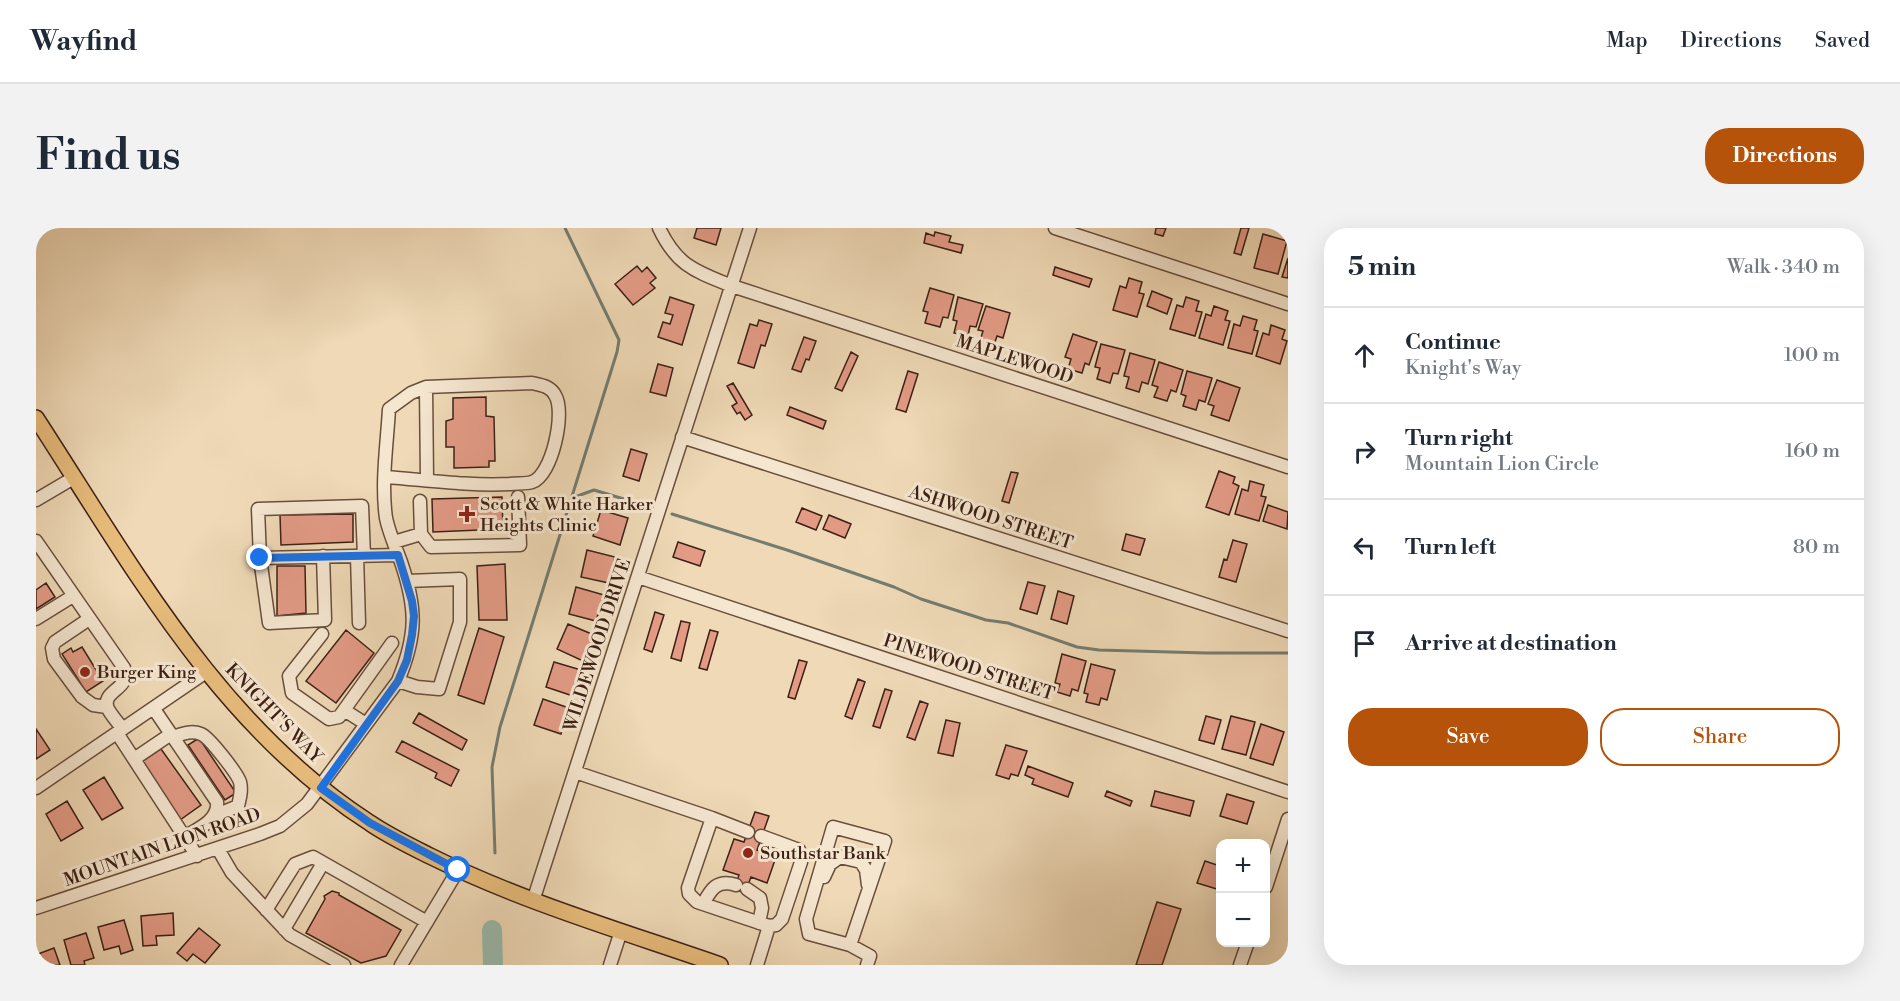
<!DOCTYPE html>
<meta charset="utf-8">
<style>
:root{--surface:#fff;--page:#f2f2f3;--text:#1f2937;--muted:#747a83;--line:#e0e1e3;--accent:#b45309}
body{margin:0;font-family:"Libre Bodoni",serif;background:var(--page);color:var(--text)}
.controls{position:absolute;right:18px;bottom:18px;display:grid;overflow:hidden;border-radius:12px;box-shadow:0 6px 24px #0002}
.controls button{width:54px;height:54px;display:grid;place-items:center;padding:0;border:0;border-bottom:2px solid var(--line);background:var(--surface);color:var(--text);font:30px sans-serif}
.stop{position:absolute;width:18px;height:18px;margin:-14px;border:4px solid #1a73e8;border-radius:50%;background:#fff}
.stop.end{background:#1a73e8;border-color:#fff;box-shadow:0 2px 6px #0008}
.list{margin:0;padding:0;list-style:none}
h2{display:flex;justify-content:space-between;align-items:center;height:78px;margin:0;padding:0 24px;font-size:26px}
h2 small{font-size:20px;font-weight:400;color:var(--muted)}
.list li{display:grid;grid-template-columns:39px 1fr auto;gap:18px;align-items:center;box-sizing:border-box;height:96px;padding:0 24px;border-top:2px solid var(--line)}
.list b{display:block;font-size:22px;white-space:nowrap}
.list p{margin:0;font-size:20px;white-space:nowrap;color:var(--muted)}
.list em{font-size:20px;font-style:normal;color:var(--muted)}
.actions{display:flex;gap:12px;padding:18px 24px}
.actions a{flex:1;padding:14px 0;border:2px solid var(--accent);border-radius:24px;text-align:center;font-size:21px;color:var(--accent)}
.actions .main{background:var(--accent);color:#fff}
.icon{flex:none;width:33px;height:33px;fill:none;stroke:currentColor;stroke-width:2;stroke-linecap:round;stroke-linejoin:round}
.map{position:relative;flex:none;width:1252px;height:737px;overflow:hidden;border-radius:24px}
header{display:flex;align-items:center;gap:36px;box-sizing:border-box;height:84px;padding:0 30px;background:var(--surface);border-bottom:2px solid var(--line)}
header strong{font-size:28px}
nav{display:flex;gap:33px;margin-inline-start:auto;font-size:21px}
.intro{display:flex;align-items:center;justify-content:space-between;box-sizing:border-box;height:144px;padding:0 36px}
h1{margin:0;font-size:42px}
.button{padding:15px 27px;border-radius:24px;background:var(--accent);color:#fff;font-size:21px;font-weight:700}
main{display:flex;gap:36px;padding:0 36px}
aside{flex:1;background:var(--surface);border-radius:24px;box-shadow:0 6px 24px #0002}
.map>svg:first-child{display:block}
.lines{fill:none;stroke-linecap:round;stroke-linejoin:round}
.stream{stroke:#747c70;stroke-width:3}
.river{stroke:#9abaae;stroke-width:20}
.building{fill:#e39b86;stroke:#3c2014;stroke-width:1.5}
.minor-casing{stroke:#694e3c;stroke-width:15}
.major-casing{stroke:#3c2014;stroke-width:18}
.minor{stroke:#f5e6d0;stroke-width:12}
.major{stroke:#e8bc7b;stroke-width:15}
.route{stroke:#1a73e8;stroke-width:8}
.poi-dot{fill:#8f2418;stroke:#f5e6d0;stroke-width:2}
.labels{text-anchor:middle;stroke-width:6;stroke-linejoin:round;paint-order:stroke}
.street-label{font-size:18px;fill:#3c2014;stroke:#f5e6d0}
.poi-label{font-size:18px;fill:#3c2014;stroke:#f5e6d0;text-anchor:start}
</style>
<header>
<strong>Wayfind</strong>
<nav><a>Map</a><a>Directions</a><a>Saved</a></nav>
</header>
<div class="intro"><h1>Find us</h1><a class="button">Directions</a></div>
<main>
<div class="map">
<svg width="1252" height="737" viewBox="0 0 1252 737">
<rect width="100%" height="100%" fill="#efd9b6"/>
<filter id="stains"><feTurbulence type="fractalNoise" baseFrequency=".00333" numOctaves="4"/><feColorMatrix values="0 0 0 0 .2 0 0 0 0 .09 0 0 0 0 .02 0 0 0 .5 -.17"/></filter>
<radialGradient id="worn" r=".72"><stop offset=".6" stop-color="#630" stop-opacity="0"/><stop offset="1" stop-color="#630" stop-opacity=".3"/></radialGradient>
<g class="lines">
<!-- stream -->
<path class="stream" d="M 536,270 L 558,262 L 611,278
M 636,286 L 751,322 L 858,359 L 885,371 L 950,392 L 972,395 L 1041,419 L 1063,422 L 1170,425 L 1252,425
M 459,625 L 456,539 L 464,499 L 581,124 L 583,112 L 529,0"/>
<!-- river -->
<path class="river" d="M 456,702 L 457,737"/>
</g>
<!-- building -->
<path class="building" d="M 661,0 L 685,0 L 680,17 L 658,10 Z
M 1120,0 L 1130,0 L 1127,8 L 1119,6 Z
M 1205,0 L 1213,0 L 1205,27 L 1198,25 Z
M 899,4 L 915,8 L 913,14 L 927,17 L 925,25 L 888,15 L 890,5 L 898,8 Z
M 1227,6 L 1251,13 L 1242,46 L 1218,40 Z
M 1252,30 L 1252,50 L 1246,49 Z
M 601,38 L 606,44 L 611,39 L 620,50 L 614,55 L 619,60 L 597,77 L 579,56 Z
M 1019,39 L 1056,51 L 1053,59 L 1017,47 Z
M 1093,50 L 1106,54 L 1103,65 L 1108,66 L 1101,89 L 1077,82 L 1084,58 L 1090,60 Z
M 894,60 L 918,67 L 912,90 L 907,89 L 904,99 L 889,95 L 892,84 L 887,83 Z
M 1116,63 L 1136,71 L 1131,86 L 1111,78 Z
M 634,69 L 658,77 L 646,117 L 622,109 L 627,94 L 634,96 L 637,87 L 629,85 Z
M 922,69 L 947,76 L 940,99 L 934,98 L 932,108 L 918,105 L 921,93 L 917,92 Z
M 1150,69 L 1163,73 L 1160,83 L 1166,84 L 1159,108 L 1134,101 L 1141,77 L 1147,79 Z
M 950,78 L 974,85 L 967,110 L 961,108 L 958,117 L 944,113 L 947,103 L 942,102 Z
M 1178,78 L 1192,83 L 1189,92 L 1194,93 L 1187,117 L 1163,110 L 1170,86 L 1175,88 Z
M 1207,88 L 1221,92 L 1218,102 L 1222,103 L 1216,126 L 1192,120 L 1198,96 L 1204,98 Z
M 723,92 L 736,96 L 729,118 L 725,117 L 718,140 L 702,135 L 714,96 L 721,98 Z
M 1235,97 L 1249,102 L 1246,111 L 1251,113 L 1244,136 L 1220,128 L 1227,105 L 1233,107 Z
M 1037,106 L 1061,114 L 1053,137 L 1049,135 L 1046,145 L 1032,141 L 1035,131 L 1029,129 Z
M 768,109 L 780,113 L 773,132 L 770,131 L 765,144 L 756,141 Z
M 1065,116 L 1089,122 L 1082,146 L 1077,145 L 1074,155 L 1061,151 L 1064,140 L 1059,139 Z
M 815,124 L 822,128 L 806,163 L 799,160 Z
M 1094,125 L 1119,132 L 1112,156 L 1106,154 L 1103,164 L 1090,160 L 1093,149 L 1088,148 Z
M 1123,134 L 1147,142 L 1140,164 L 1135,162 L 1131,173 L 1118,169 L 1122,159 L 1116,157 Z
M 622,136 L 637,140 L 630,168 L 614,164 Z
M 872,143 L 882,146 L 870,184 L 860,181 Z
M 1151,143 L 1176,150 L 1169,174 L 1163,172 L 1160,182 L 1147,178 L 1150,168 L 1145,166 Z
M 1181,152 L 1204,160 L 1193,193 L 1175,187 L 1178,178 L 1172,176 Z
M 697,155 L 716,187 L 709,192 L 704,184 L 701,186 L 696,178 L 701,175 L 691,158 Z
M 450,169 L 450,188 L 458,189 L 459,233 L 453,233 L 453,239 L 418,240 L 418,219 L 410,219 L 410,193 L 417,191 L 417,170 Z
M 754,179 L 790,193 L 787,201 L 751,187 Z
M 595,221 L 611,226 L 603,253 L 587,248 Z
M 1183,243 L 1199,249 L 1197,255 L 1203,258 L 1193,287 L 1170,279 Z
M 975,244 L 982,245 L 973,275 L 966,273 Z
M 1214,253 L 1228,257 L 1225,268 L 1230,269 L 1223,293 L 1199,286 L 1206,261 L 1212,263 Z
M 466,269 L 467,301 L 397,304 L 396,271 Z
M 1232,277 L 1252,284 L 1251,301 L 1227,293 Z
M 766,280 L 786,288 L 780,302 L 760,294 Z
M 565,282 L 592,290 L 584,317 L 557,308 Z
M 317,286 L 317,314 L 245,317 L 244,287 Z
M 793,287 L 815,296 L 809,310 L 787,301 Z
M 1090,306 L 1109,311 L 1104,327 L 1086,322 Z
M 1197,312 L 1211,316 L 1200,354 L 1183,349 L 1188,331 L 1191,332 Z
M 642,314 L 669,323 L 664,338 L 637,329 Z
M 551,322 L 579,329 L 573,355 L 545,349 Z
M 469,336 L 471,392 L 443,392 L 441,338 Z
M 241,338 L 269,338 L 270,385 L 241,388 Z
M 992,354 L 1009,358 L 1001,386 L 984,381 Z
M 10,355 L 19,369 L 0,381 L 0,362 Z
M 540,359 L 568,367 L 560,393 L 533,386 Z
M 1022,363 L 1038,368 L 1031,396 L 1015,391 Z
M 619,384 L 628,387 L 616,424 L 608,421 Z
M 645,393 L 654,395 L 645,433 L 635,430 Z
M 532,396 L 558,407 L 547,433 L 521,421 Z
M 443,400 L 468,409 L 448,476 L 422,467 Z
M 310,402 L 338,425 L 300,475 L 270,453 Z
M 674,402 L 682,404 L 671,442 L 663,440 Z
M 46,419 L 67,453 L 50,464 L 26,426 L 35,420 L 37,424 Z
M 1026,426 L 1050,433 L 1042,463 L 1036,461 L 1034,468 L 1021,464 L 1024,456 L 1019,455 Z
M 763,432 L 771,434 L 759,471 L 752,469 Z
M 518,434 L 545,442 L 537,468 L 510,459 Z
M 1055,436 L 1079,442 L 1071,472 L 1065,470 L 1063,477 L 1050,474 L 1052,466 L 1048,465 Z
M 822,451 L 829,454 L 816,491 L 809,488 Z
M 849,461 L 856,463 L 844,500 L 837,498 Z
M 507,471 L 533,480 L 525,506 L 498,497 Z
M 884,473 L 892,476 L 879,512 L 871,509 Z
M 383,485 L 431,512 L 426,522 L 377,495 Z
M 1170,488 L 1185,492 L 1178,516 L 1163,512 Z
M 1195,488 L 1219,494 L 1210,527 L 1186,521 Z
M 910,492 L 924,495 L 917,528 L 902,525 Z
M 1225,496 L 1248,504 L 1237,537 L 1214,530 Z
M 0,501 L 14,522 L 0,531 Z
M 163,510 L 200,565 L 189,572 L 152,517 Z
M 366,513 L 423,542 L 415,558 L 399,550 L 401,545 L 360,524 Z
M 970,517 L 991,523 L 982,548 L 975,546 L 973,551 L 960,547 Z
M 125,521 L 165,577 L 144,592 L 104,535 Z
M 992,538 L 1037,555 L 1032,569 L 996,556 L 998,551 L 989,547 Z
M 68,549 L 87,580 L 66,592 L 47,562 Z
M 1071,563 L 1096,573 L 1094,578 L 1069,568 Z
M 1119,563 L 1158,573 L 1154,588 L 1115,578 Z
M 1191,566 L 1218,574 L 1211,596 L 1184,588 Z
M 31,573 L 47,600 L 25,613 L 10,586 Z
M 719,584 L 733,588 L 721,622 L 740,629 L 731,655 L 715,649 L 709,665 L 698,661 L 703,647 L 687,642 L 698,611 L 708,614 Z
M 1169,633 L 1184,638 L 1184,662 L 1161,655 Z
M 296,663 L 303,665 L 303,667 L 365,702 L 350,728 L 325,735 L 270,705 L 289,671 L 288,668 Z
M 1121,674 L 1145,681 L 1126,737 L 1100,737 Z
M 137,685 L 138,707 L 120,708 L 121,717 L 107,718 L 105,688 Z
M 88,692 L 97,722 L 85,726 L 83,718 L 68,722 L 62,699 Z
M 163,700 L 184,717 L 169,735 L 157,726 L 151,733 L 141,725 Z
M 50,705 L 58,730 L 48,733 L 49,737 L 35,737 L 28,712 Z
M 18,720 L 24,737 L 0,737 L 0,731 L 3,730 L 2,726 Z"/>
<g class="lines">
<!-- minor casing -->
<g class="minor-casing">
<path id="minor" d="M 623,0 C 641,38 659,43 696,58 L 1252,239
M 1019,0 L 1252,76
M 390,159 L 391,252
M 646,209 L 1252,403
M 0,272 L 39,249
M 384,273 L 385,306 L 395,319 L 484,317 L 482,269
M 0,313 L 88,440 C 96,462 64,462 72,481 C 76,488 82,495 87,501
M 358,314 L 385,306
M 287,328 L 289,392 L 233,395 L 224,330 L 222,281 L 326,278 L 328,328
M 321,328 L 323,395
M 224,330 L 362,327
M 602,349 L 1252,564
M 0,391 L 37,368
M 53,391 L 19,414 L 16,420 L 18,431 L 46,469 L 57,477 L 71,479
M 286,406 L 253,448 L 256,465 L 293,491 L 303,489 L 356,415
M 362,453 L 381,459 L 403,461 L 424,394 L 424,351 L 371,353
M 118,481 L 181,574 C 183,592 162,601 148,609
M 308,482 L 330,496
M 81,505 L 161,628
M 137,509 C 146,506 155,502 165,506 C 173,509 201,545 204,554 C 206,562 204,570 202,578 L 178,588
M 98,531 L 135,506
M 539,544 L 676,590 L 652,660 L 653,666 L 661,674 L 733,698 L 740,697 L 746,691 L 765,634 L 763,622 L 725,608
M 0,560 L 170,444
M 676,590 L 712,604
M 182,621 L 196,645 L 254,707 L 308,737
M 788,649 L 794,636 L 804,629 L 825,634 L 830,642 L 832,657
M 1230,659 L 1252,591
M 711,661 L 724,670 L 726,680 L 723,695
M 497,673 L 714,0
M 667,676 C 675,661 681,651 700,657
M 0,680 L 224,606 L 244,598 L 271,576 L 362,453 C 381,407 381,381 365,334 C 360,320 353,305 350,290 C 345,255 351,216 353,181 L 375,165 L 390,159 L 496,155 C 505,157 514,158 519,167 C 530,184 516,248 496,254 C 490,256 481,255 474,256 C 432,258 391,252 350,249
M 230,682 L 259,636 L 277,629 L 391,694
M 248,701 L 287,635
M 814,717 L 849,613 L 797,599 L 770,691 L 773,706 L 814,717 L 834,728 L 831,737
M 365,737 L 422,642
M 574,737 L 585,703
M 721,737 L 733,698
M 1204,737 L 1212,714"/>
</g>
<!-- major casing -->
<g class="major-casing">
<path id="major" d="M 0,190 C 95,336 183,498 334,595 C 353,608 374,618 394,628 C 487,674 586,703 684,737"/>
</g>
<!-- minor -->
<use href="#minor" class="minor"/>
<!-- major -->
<use href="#major" class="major"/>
</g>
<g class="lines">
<!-- route -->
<path class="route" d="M 224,330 L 362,327 L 376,373 L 378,388 L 376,407 L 371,432 L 362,453 L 285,560 L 334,595 L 422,642"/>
</g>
<!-- markers -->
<g class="poi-dot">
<path d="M428 277h6v6h6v6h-6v6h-6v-6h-6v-6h6z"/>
<circle cx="49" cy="444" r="6"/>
<circle cx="712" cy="625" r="6"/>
</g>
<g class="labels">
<!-- street labels -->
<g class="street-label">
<text transform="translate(979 131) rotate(18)" y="6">MAPLEWOOD</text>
<text transform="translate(955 289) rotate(18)" y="6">ASHWOOD STREET</text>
<text transform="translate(561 417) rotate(-72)" y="6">WILDEWOOD DRIVE</text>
<text transform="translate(933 439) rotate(18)" y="6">PINEWOOD STREET</text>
<text transform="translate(238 485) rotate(46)" y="6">KNIGHT'S WAY</text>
<text transform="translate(126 619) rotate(-19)" y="6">MOUNTAIN LION ROAD</text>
</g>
<!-- poi labels -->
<g class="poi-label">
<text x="444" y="282">Scott &amp; White Harker<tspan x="444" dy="21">Heights Clinic</tspan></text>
<text x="61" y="450">Burger King</text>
<text x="724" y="631">Southstar Bank</text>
</g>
</g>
<rect width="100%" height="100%" filter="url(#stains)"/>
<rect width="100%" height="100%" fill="url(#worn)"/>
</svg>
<div class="controls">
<button>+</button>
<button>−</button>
</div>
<div class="stop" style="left:422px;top:642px"></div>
<div class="stop end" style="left:224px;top:330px"></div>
</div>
<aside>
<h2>5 min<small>Walk · 340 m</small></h2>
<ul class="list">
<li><svg class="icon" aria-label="ahead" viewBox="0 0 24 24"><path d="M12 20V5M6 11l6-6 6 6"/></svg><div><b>Continue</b><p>Knight's Way</p></div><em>100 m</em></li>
<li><svg class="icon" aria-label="right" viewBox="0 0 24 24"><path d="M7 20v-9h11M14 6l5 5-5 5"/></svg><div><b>Turn right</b><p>Mountain Lion Circle</p></div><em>160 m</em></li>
<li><svg class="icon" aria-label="left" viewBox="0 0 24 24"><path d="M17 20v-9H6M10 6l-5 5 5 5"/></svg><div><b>Turn left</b></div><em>80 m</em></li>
<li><svg class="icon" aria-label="arrive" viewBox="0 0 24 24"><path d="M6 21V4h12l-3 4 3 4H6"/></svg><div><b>Arrive at destination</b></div></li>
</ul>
<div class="actions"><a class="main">Save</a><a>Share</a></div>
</aside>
</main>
